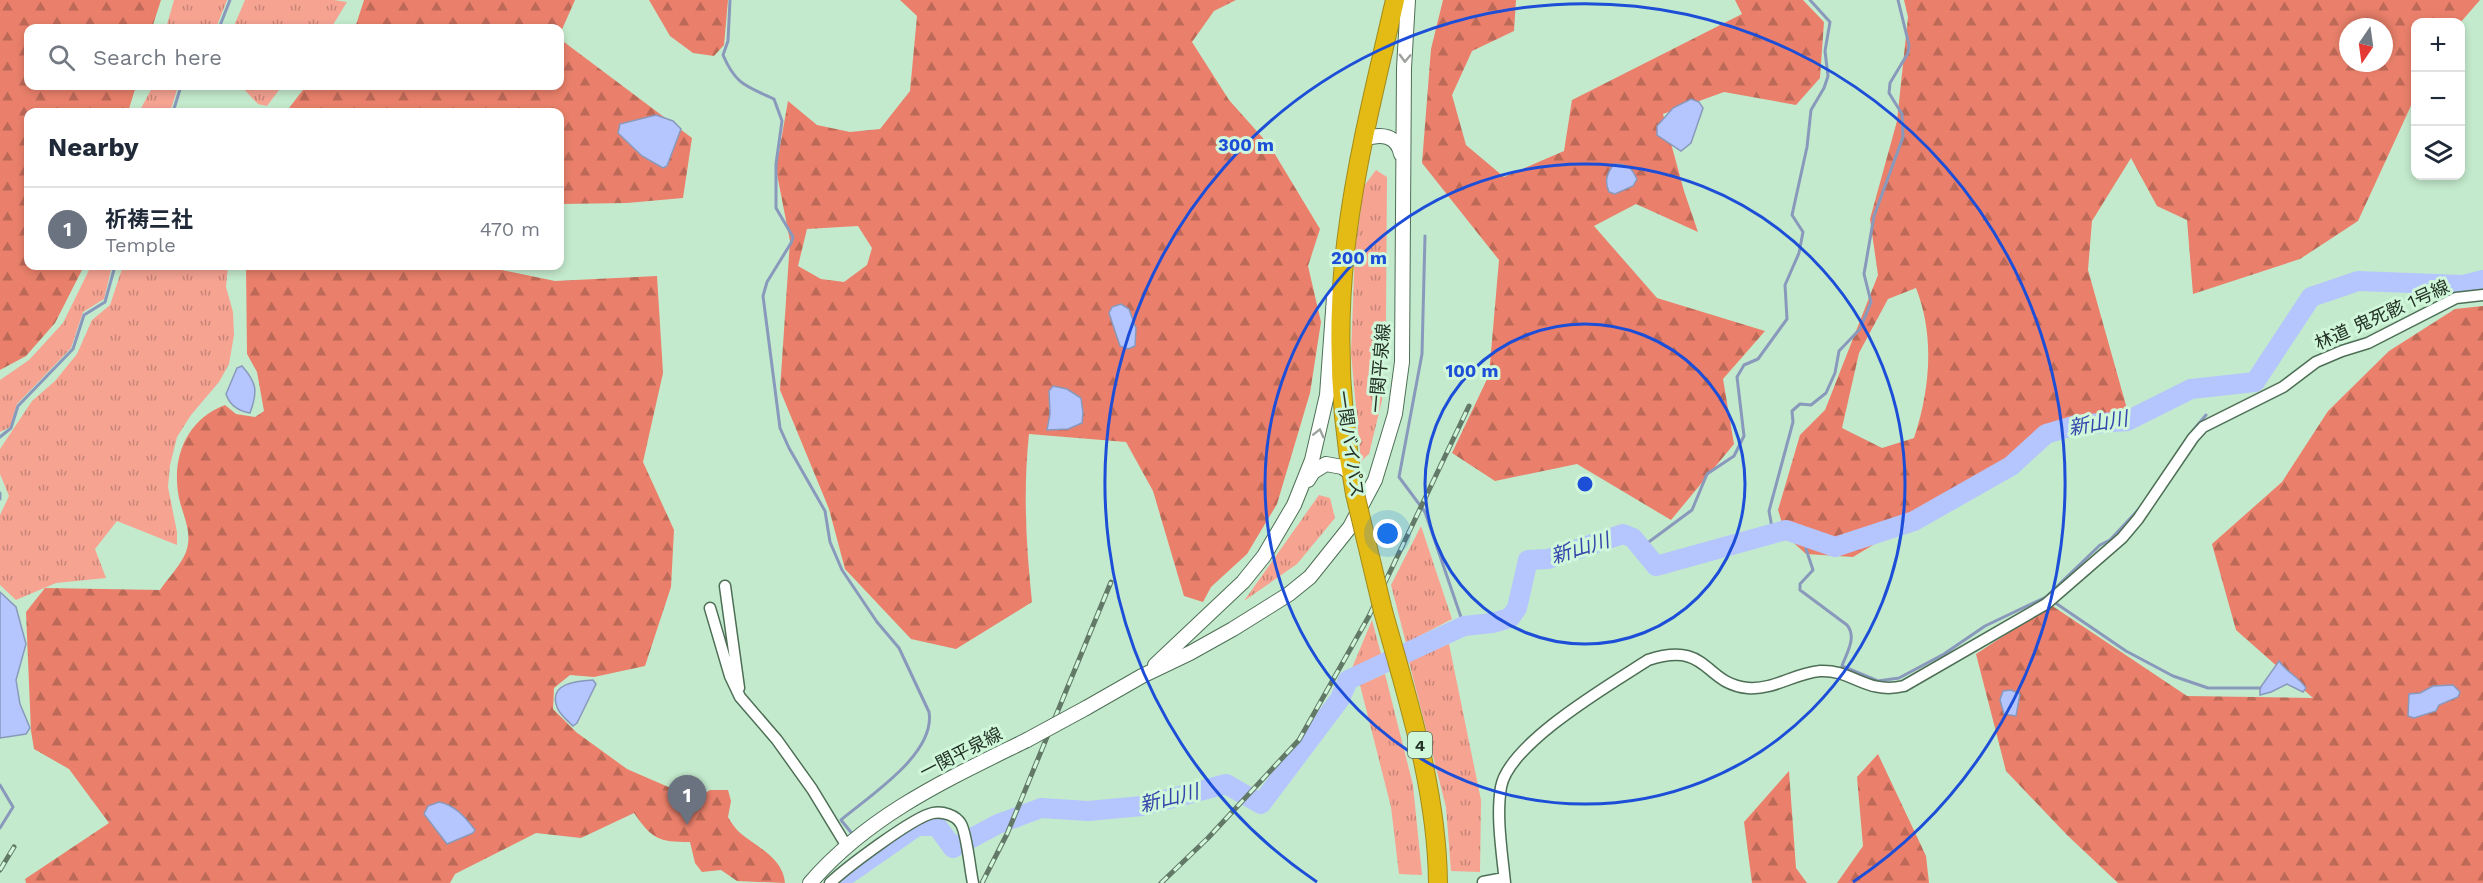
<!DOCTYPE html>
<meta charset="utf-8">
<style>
:root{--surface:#fff;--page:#f6f6f7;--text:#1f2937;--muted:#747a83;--line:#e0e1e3;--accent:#ea580c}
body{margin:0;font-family:"Work Sans","Noto Sans JP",sans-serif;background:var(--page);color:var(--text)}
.controls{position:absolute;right:18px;top:18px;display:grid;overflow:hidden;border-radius:12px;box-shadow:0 3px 9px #0003}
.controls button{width:54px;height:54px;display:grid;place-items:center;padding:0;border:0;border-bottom:2px solid var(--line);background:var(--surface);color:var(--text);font:30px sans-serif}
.compass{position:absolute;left:2339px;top:18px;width:54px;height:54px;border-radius:50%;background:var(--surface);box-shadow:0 3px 9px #0003;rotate:193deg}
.you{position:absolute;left:1388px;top:534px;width:21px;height:21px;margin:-15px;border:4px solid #fff;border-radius:50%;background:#1a73e8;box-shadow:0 0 0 9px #1a73e833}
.badge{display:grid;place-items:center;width:39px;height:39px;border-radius:50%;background:var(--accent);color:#fff;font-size:20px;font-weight:700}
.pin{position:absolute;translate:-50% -50px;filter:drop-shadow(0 2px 3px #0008)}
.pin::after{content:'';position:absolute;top:32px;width:21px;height:18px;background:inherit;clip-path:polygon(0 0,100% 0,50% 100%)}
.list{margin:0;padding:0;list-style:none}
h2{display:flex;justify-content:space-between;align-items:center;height:78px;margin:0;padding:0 24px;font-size:26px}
h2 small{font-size:20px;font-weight:400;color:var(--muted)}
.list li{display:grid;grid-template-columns:39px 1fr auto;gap:18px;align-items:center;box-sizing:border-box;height:84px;padding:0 24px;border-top:2px solid var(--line)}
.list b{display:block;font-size:22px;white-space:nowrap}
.list p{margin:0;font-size:20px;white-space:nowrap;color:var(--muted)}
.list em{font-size:20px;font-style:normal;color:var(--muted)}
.icon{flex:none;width:33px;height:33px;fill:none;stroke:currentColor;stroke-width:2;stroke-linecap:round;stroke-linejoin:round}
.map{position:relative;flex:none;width:2483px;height:883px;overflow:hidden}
.search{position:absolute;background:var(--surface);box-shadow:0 3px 9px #0003;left:24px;top:24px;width:540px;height:66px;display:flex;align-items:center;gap:15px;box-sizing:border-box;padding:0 21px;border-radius:12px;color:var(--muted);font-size:22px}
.panel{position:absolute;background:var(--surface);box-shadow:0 3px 9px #0003;left:24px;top:108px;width:540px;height:162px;border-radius:12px}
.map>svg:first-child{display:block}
.grass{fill:url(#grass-tufts)}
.forest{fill:url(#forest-firs);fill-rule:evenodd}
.water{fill:#b5c5fd;stroke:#8999bc;stroke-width:1.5}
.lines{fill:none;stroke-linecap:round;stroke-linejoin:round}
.stream{stroke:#8999bc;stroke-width:3}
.river{stroke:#b5c5fd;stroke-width:20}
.street-casing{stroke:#4d6f55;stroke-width:13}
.secondary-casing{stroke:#4d6f55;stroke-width:16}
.highway-casing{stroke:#a08a1a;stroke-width:20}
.street{stroke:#fff;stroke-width:10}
.secondary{stroke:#fff;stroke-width:14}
.highway{stroke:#e4ba14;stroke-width:18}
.rail-casing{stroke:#627967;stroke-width:5}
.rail{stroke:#d1f7da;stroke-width:3;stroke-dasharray:9;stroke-linecap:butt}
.secondary-bridge-casing{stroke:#4d6f55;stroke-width:16;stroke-linecap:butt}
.highway-bridge-casing{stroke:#a08a1a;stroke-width:20;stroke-linecap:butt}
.secondary-bridge{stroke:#fff;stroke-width:14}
.highway-bridge{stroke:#e4ba14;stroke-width:18}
.oneway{stroke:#9ca29d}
.ring{fill:none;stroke:#1d4ed8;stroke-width:3}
.labels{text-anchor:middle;stroke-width:6;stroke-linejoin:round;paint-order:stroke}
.shield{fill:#d1f7da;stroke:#576c5c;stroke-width:1.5}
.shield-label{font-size:16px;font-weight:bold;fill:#233126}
.street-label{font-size:18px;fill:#233126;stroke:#d1f7da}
.water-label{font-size:20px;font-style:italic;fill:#3644ab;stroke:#d1f7da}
.centre{fill:#1d4ed8;stroke:#d1f7da;stroke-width:3}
.ring-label{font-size:18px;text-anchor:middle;font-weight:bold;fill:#1d4ed8;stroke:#d1f7da;stroke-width:6;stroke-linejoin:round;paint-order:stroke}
</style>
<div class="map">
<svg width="2483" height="883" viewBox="0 0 2483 883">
<defs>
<pattern id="grass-tufts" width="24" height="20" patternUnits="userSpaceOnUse" patternTransform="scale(1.5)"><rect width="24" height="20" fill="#f6a392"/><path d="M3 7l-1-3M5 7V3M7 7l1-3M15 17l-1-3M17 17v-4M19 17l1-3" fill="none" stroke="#c78577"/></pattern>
<pattern id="forest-firs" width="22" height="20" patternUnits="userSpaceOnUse" patternTransform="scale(1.5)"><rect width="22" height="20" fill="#ea806b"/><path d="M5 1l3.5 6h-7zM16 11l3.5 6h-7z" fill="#bd6958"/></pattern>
</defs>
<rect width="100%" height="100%" fill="#c4eacd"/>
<!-- grass -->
<path class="grass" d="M 174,0 L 227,0 L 216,28 L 166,28 Z
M 245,0 L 334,0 L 347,2 L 331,28 L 233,28 Z
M 153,86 L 178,86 L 170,112 L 139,112 Z
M 241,86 L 282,86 L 267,106 L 258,104 Z
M 1376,170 L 1387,177 L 1386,321 L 1382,400 L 1369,454 L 1361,461 L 1351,353 L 1355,250 L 1364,186 Z
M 91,266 L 112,266 L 104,299 L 83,312 L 71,348 L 17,404 L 10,427 L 0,432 L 0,380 L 29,360 L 63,323 Z
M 123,266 L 228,266 L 226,287 L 233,312 L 234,335 L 229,364 L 219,382 L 191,415 L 177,437 L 170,465 L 168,487 L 177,532 L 177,545 L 117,521 L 95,549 L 106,578 L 56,583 L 16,600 L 0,585 L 0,515 L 9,496 L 0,474 L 0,449 L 32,401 L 55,381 L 77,354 L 92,320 L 110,305 Z
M 1319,495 L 1330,498 L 1335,518 L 1297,564 L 1244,601 Z
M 1421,526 L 1452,619 L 1406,643 L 1391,585 Z
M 1372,620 L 1381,654 L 1352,668 Z
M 1449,644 L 1481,800 L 1480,872 L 1451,871 L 1446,807 L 1408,658 Z
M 1385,674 L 1413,785 L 1422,875 L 1399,874 L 1391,807 L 1360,685 Z"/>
<!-- forest -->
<path class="forest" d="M 0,0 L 161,0 L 152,28 L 28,28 L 28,86 L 136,86 L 128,112 L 28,112 L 28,266 L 84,266 L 55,323 L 26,356 L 0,370 Z
M 364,0 L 575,0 L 560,34 L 560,28 L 355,28 Z
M 649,0 L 728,0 L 724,45 L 714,56 L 693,53 L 670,36 Z
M 900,0 L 1236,0 L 1214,11 L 1192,42 L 1229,100 L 1270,146 L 1320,229 L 1308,266 L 1321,322 L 1310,393 L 1277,504 L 1247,554 L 1211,587 L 1203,602 L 1184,596 L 1153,491 L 1126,442 L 1029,434 C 1023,491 1026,545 1032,602 L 956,649 L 911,639 L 845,569 L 829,509 L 780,390 L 790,241 L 776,169 L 788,101 L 817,125 L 850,132 L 880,129 L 910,91 L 917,16 ZM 858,226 L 872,248 L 867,265 L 844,282 L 821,279 L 798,266 L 807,229 Z
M 1443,0 L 1516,0 L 1514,31 L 1472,51 L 1452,95 L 1466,145 L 1504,177 L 1564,151 L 1572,100 L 1742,14 L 1735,0 L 1803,0 L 1824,22 L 1820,78 L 1796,105 L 1724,92 L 1663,114 L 1684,191 L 1698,232 L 1636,204 L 1594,226 L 1657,298 L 1765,331 L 1723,379 L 1734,444 L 1671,520 L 1577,464 L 1495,481 L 1452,453 L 1489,375 L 1499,260 L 1422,163 L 1431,49 Z
M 1904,0 L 2480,0 L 2460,23 L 2416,22 L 2415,97 L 2358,221 L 2300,259 L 2193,294 L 2187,220 L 2157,206 L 2131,158 L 2092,221 L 2088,270 L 2129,416 L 2057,424 L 2014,468 L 1914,515 L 1883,539 L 1853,557 L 1806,554 L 1786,536 L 1778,510 L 1800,435 L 1825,410 L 1878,275 L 1870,219 L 1897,121 L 1908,17 ZM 2348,27 L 2384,27 L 2384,63 L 2348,63 ZM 1916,288 C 1935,336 1930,390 1914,438 L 1882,448 L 1842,428 L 1859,353 L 1888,299 Z
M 560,39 L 692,138 L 683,198 L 627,203 L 560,204 L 560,112 L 286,112 L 306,86 L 560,86 Z
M 246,266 L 482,266 L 555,281 L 657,276 L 663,373 L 643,462 L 674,530 L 671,587 L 645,666 L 594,677 L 570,675 L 554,688 L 553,709 L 576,732 L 627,769 L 696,799 L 710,790 L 728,790 L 731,801 L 728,817 C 731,822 735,828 739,832 C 756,847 783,857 785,883 L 737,881 L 721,870 L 702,872 L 695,863 L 690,842 C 658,842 652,839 634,813 L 581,838 L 536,833 L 455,874 L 450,883 L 26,883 L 25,879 L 109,823 L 69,769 L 34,749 L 31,731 L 26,612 L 45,588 L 160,590 C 168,578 181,565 186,552 C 193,533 183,516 179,498 C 171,458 186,420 225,405 L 236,414 L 255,417 L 264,411 L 257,372 L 247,354 Z
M 2483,306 L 2483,883 L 2118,883 L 2067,835 L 2006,771 L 1976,654 L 2051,605 L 2187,696 L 2313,698 L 2236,630 L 2212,544 L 2282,482 L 2328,411 L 2389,351 L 2455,309 Z
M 1878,754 L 1926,856 L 1929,883 L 1837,883 L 1863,846 L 1857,777 Z
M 1789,771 L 1796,868 L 1807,883 L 1752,883 L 1744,822 Z"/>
<!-- water -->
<path class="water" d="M 1691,99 L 1699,102 L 1703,108 L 1691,143 L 1681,151 L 1657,135 L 1657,126 L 1673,108 Z
M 656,115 L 673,121 L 681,129 L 667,166 L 663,168 L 642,156 L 618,133 L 620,124 Z
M 1614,164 C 1628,164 1631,167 1637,179 L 1633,186 L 1615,194 L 1609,192 C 1604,181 1607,173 1614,164 Z
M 1121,304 L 1129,309 L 1136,328 L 1135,346 L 1128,349 L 1120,346 L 1109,313 L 1112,307 Z
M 242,366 C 257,383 258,391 250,413 C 238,411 230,406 226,394 L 237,368 Z
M 1053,386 L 1067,389 L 1081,398 L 1083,413 L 1082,423 L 1068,429 L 1047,430 L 1050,414 L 1049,391 Z
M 0,592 L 16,607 L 26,644 L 16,680 L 20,704 L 30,728 L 26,734 L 0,738 Z
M 2279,661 C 2287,673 2297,675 2306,688 L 2303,692 L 2287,684 L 2271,692 L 2260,695 L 2260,688 Z
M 593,680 L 596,684 L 577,723 L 573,726 C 568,721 559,714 557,707 C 548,683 577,681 593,680 Z
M 2453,685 L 2460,692 L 2458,697 L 2439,705 L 2436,711 L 2414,718 L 2408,716 L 2409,694 L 2420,693 L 2433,686 Z
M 2011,690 L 2020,694 L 2016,716 L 2004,714 L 2000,700 L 2003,691 Z
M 439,802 C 455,805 465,817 475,830 L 473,833 L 447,844 L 424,814 L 428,806 Z"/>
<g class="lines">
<!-- stream -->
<path class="stream" d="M 730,0 L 728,41 L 723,55 C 736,85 746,86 774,99 L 782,121 L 776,164 L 776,208 L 793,237 L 791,243 L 767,282 L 763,296 L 780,428 L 789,448 L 825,511 L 830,542 L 842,570 L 877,622 L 899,648 L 929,712 C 936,754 869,796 841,820 L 854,836
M 219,28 L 230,0
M 173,112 L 181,86
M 1425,236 L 1422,354 L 1399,477 L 1425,512 L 1464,626
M 2190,434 L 2206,415
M 0,437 L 11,428 L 18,406 L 73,349 L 84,315 L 105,302 L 115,266
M 0,493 L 0,499
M 1773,533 L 1769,511 L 1793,422 L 1792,411 L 1800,404 L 1811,405 L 1826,393 L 1835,373 L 1839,351 L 1860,329 L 1871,302 L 1864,274 L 1874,216 L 1903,137 L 1902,114 L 1889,93 L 1890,83 L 1908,53 L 1909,45 L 1898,0
M 1807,537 L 1806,549 L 1813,570 L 1800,584 L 1800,590 L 1847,625 C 1857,637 1847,652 1842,666 L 1878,681 L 1899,678 L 1944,654 L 1985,626 L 2046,597 L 2100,545 L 2110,540 L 2139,509
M 1642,547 L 1692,510 L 1707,474 L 1734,456 L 1744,436 L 1737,377 L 1744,365 L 1758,359 L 1787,319 L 1785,285 L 1799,253 L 1803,232 L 1792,215 L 1807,147 L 1811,110 L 1824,88 L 1828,76 L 1825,51 L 1830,22 L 1810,0
M 2054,602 L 2126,651 L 2173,676 L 2208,688 L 2260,688
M 0,785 L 13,807 L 0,828"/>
<!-- river -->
<path class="river" d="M 840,883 L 844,877 L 917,826 L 937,826 L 953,848 L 998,824 L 1041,808 L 1088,811 L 1142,806 L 1226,784 L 1261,804 L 1340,699 L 1348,680 L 1464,626 L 1492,623 L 1510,618 L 1517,608 L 1528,560 L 1548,559 L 1623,534 L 1633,538 L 1656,566 L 1786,530 L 1835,547 L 1914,521 L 2011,466 L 2046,434 L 2076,425 L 2127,421 L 2191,389 L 2255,382 L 2311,297 L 2358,281 L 2463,285 L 2483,280"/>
<!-- street casing -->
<g class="street-casing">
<path id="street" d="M 725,586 L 739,688
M 710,608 L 730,676 L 740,697 L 777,740 L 812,789 L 846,845
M 1483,882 L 1504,878
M 830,883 C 846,868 913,817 933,813 C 942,811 956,815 961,824 C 967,834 970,870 973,883
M 1505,883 C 1502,852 1496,817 1501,787 C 1509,743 1611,684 1648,660 C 1710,640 1703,684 1748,688 C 1774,690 1795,673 1820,671 C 1852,669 1866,695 1904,686 L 2046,604 L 2122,538 L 2138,519 L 2193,438 L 2203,427 L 2283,387 L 2316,362 L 2342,351 L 2368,343 L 2456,298 L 2483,295"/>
</g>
<!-- secondary casing -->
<g class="secondary-casing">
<path id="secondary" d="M 1364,139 C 1381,133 1397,135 1401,154
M 1308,480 L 1313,472 L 1326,464 L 1342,467 L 1351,473
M 1155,665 L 1243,582 L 1264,556 L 1294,505 L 1312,460 L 1327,395 L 1334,297
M 1086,708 L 1142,676 L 1190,653 L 1233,629 L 1289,594 L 1310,577 L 1350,527 L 1375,480 L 1395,414 L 1402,362 L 1404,68 L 1408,0
M 810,883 C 870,814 946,780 1027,740"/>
</g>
<!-- highway casing -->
<g class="highway-casing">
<path id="highway" d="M 1355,494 C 1339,409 1336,321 1347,236 C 1357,157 1377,78 1395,0
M 1383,611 C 1408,700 1437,790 1438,883"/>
</g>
<!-- street -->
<use href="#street" class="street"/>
<!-- secondary -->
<use href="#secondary" class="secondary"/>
<!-- highway -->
<use href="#highway" class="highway"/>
<!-- rail casing -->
<g class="rail-casing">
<path id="rail" d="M 0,870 L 14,847
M 982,883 L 1007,834 L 1111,582
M 1161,883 L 1208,838 L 1299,740 L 1369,616 L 1469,406"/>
</g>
<!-- rail -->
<use href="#rail" class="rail"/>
<!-- secondary-bridge casing -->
<g class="secondary-bridge-casing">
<path id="secondary-bridge" d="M 1027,740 L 1086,708"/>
</g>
<!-- highway-bridge casing -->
<g class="highway-bridge-casing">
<path id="highway-bridge" d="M 1355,494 L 1383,611"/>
</g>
<!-- secondary-bridge -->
<use href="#secondary-bridge" class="secondary-bridge"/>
<!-- highway-bridge -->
<use href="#highway-bridge" class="highway-bridge"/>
</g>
<!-- one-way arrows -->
<defs><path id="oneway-chevron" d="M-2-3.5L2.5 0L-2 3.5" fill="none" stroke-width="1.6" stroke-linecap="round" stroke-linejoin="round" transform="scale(1.5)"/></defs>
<g class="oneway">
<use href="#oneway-chevron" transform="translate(1405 58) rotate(92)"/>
<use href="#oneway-chevron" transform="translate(1319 433) rotate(-76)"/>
</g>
<!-- distance rings -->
<g class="ring">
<circle cx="1585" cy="484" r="160"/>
<circle cx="1585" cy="484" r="320"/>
<path d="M1317 882A480 480 0 1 1 1853 882"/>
</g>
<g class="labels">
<!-- shield labels -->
<rect class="shield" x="1408" y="732" width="24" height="26" rx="4.5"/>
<g class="shield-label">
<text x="1420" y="751">4</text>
</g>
<!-- street labels -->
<g class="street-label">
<text transform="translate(2382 315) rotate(-24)" y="6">林道 鬼死骸 1号線</text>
<text transform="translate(1380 368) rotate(-85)" y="6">一関平泉線</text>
<text transform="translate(1350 444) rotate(82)" y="6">一関バイパス</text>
<text transform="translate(961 753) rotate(-27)" y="6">一関平泉線</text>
</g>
<!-- water labels -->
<g class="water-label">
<text transform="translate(2098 423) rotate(-10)" y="7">新山川</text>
<text transform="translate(1580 548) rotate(-17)" y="7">新山川</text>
<text transform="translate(1169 798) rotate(-14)" y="7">新山川</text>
</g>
</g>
<circle cx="1585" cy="484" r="9" class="centre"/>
<g class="ring-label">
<text x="1246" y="151">300 m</text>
<text x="1359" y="264">200 m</text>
<text x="1472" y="377">100 m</text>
</g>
</svg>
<div class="controls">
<button>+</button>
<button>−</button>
<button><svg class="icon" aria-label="layers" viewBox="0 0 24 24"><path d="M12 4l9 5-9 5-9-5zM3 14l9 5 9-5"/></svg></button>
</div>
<svg class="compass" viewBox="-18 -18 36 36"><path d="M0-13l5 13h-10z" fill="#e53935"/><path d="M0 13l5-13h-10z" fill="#747a83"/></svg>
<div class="you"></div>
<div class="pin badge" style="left:687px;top:825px;background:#6b7280">1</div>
<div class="search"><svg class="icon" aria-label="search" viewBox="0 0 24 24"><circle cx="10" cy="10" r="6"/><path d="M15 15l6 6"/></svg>Search here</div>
<section class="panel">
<h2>Nearby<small></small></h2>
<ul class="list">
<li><span class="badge" style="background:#6b7280">1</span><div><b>祈祷三社</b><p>Temple</p></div><em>470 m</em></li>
</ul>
</section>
</div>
